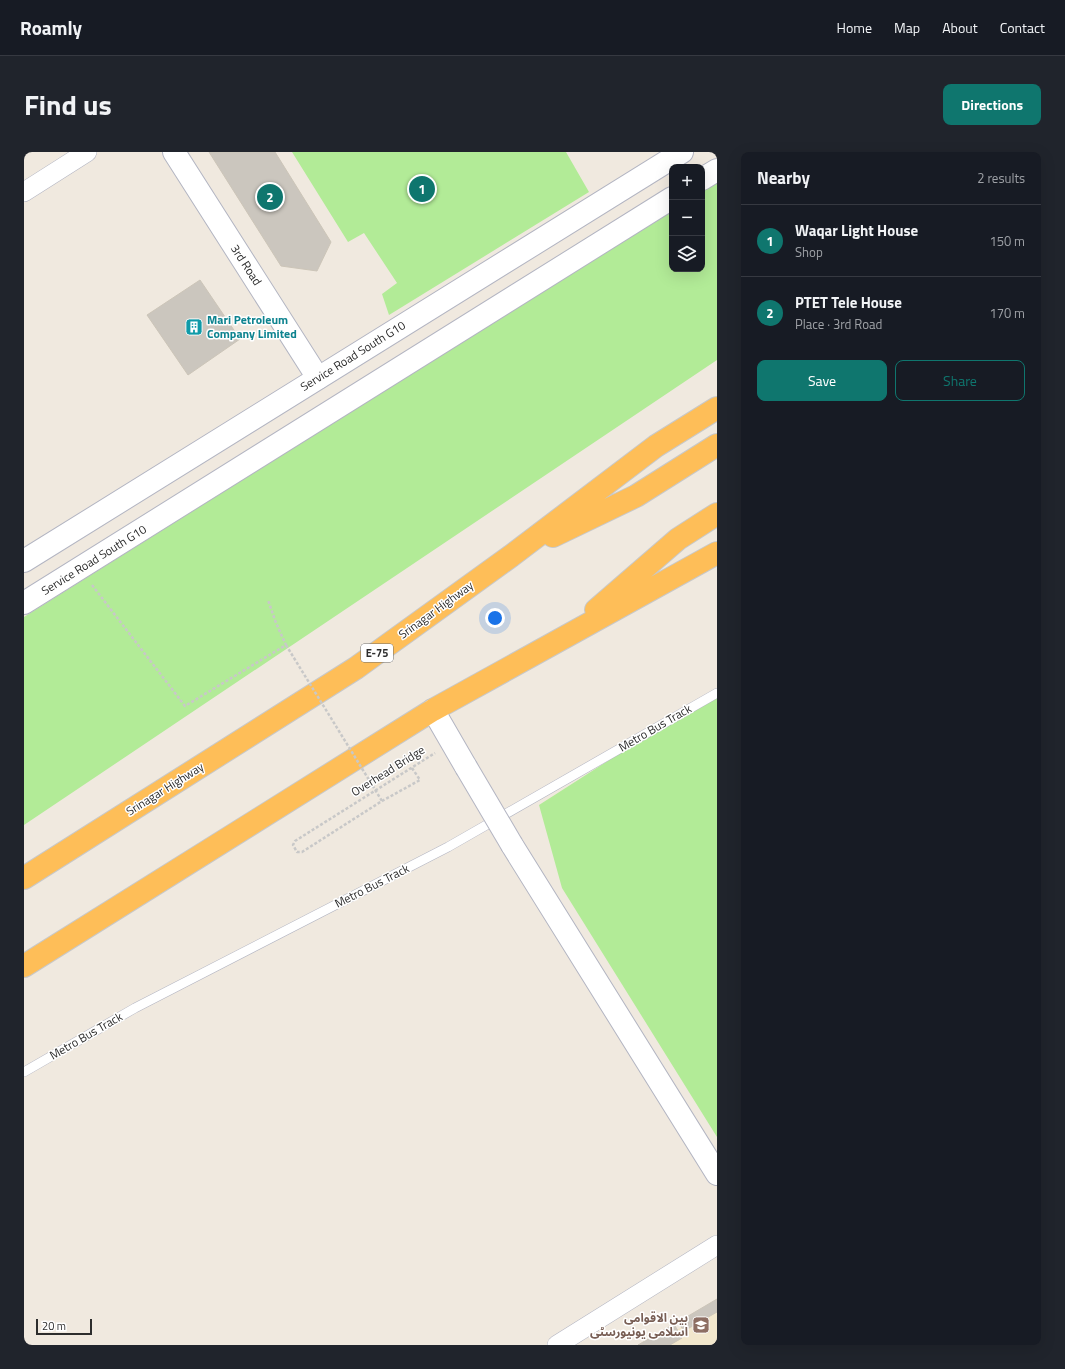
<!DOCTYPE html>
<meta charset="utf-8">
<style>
:root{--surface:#171b24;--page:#20242c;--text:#f1f3f6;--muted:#9ea1a6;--line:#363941;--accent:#0f766e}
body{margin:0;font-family:"Titillium Web","Noto Sans Arabic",sans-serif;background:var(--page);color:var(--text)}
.controls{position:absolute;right:12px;top:12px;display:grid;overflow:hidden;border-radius:8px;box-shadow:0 4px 16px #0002}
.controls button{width:36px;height:36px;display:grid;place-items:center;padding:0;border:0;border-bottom:1px solid var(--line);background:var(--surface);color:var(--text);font:20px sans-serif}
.scale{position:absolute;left:12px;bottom:10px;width:56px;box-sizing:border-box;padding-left:4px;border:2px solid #2d2d2d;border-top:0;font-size:11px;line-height:14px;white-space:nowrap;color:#2d2d2d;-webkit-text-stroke:3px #fff;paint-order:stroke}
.you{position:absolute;left:471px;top:466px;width:14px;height:14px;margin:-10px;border:3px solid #fff;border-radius:50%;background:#1a73e8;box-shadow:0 0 0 6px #1a73e833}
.badge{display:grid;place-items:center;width:26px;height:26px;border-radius:50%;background:var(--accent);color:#fff;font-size:13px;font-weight:700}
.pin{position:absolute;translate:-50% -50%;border:2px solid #fff;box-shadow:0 1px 4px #0006}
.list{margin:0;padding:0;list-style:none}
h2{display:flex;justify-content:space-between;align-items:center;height:52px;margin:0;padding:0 16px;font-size:17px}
h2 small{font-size:13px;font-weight:400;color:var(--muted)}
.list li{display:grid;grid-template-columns:26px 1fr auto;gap:12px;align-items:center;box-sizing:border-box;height:72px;padding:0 16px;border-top:1px solid var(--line)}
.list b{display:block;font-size:15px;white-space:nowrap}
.list p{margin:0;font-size:13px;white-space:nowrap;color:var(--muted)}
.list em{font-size:13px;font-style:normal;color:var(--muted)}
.actions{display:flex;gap:8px;padding:12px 16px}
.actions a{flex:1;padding:9px 0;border:1px solid var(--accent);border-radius:8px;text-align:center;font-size:14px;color:var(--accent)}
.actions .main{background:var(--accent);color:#fff}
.icon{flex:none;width:22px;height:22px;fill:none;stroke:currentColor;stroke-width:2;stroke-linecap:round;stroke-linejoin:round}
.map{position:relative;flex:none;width:693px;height:1193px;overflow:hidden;border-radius:8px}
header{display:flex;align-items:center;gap:24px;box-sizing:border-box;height:56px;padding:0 20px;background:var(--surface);border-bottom:1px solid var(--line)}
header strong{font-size:19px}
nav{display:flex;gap:22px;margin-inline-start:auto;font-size:14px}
.intro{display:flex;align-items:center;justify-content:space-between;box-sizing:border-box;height:96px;padding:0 24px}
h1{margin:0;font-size:28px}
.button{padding:10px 18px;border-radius:8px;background:var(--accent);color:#fff;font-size:14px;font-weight:700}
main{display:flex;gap:24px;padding:0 24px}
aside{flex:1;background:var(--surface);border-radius:8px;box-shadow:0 4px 16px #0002}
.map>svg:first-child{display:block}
.education{fill:#f2e7cd}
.green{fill:#b2eb97}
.building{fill:#cbc6be;stroke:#ccc5b8}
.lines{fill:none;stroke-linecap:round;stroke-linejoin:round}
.service-casing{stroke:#b3b5c2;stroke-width:10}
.minor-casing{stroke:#b3b5c2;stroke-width:20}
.tertiary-casing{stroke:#b3b5c2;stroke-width:24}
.secondary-casing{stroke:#b3b5c2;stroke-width:24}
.trunk-casing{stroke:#c8c8c8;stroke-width:24}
.path{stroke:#c8c8c8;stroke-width:2.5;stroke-dasharray:3 2;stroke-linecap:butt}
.service{stroke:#fff;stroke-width:9}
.minor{stroke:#fff;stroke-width:19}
.tertiary{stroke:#fff;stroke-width:22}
.secondary{stroke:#fff;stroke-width:22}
.trunk{stroke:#febe58;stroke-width:22}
.tertiary-bridge-casing{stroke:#b3b5c2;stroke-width:24;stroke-linecap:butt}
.path-bridge{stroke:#c8c8c8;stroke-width:2.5;stroke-dasharray:3 2;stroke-linecap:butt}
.tertiary-bridge{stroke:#fff;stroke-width:22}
.labels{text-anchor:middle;stroke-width:3;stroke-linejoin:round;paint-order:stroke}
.shield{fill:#fff;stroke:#6c6c6c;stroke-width:1}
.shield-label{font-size:11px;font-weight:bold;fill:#2d2d2d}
.street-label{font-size:12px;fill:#2d2d2d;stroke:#fff}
.culture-label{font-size:12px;font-weight:bold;fill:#0d838f;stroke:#fff;text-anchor:start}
.education-label{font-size:12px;font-weight:bold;fill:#785e54;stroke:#fff;text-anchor:end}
</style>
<header>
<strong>Roamly</strong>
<nav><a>Home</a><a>Map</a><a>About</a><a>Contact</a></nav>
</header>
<div class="intro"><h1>Find us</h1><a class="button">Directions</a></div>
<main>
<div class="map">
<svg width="693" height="1193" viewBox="0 0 693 1193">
<rect width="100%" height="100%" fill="#f0e9df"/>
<!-- education -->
<path class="education" d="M 693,1152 L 693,1193 L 629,1193 Z"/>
<!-- green -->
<path class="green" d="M 268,0 L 542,0 L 565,40 L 365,163 L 358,142 L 373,131 L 340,81 L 324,90 Z
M 693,29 L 693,208 L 0,673 L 0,465 L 648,57 L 648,117 L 678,117 L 678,39 Z
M 693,539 L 693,985 L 538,736 L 515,653 Z"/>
<!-- building -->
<path class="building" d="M 185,0 L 251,0 L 307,90 L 293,119 L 257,114 Z
M 176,128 L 216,187 L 164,223 L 123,163 Z
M 693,1147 L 693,1160 L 660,1179 L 654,1170 Z
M 650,1172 L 658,1186 L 646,1193 L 614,1193 Z"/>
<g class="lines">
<!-- service casing -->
<g class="service-casing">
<path id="service" d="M 0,920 L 111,856 L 424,695 L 693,541"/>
</g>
<!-- minor casing -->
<g class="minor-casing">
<path id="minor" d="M 0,40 L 63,0
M 533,1193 L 693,1093"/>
</g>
<!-- tertiary casing -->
<g class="tertiary-casing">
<path id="tertiary" d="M 150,0 L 294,226
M 409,558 L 442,615
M 488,693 L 693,1022"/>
</g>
<!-- secondary casing -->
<g class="secondary-casing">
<path id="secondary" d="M 678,27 L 693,18
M 0,409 L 658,0
M 0,451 L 648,46"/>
</g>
<!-- trunk casing -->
<g class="trunk-casing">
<path id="trunk" d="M 529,384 L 612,344 L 693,293
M 572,458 L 654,387 L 693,362
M 0,726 L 332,516 L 487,404 L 632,294 L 693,256
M 0,814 L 409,558 L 693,401"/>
</g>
<!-- path -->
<path class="path" d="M 68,433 L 161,554 L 262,493 L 252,471 L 244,448
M 388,616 L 396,628 L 358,649 L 278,700 L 273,700 L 269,693 L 271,689 L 411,601"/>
<!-- service -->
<use href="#service" class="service"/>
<!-- minor -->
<use href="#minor" class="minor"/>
<!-- tertiary -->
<use href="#tertiary" class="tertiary"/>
<!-- secondary -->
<use href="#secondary" class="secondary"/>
<!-- trunk -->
<use href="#trunk" class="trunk"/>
<!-- tertiary-bridge casing -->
<g class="tertiary-bridge-casing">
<path id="tertiary-bridge" d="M 442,615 L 488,693"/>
</g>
<!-- path-bridge -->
<path class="path-bridge" d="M 262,493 L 358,649"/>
<!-- tertiary-bridge -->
<use href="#tertiary-bridge" class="tertiary-bridge"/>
</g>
<!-- icons -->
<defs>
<g id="building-square" transform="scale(0.9)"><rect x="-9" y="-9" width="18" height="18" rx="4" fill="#0f9aa8" stroke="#fff"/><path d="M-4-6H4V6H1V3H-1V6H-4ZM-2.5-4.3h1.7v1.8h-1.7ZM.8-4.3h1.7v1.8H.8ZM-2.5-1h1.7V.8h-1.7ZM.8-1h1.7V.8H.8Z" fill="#fff"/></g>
<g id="university-square" transform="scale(0.9)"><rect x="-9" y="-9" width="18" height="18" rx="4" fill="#8d6e63" stroke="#fff"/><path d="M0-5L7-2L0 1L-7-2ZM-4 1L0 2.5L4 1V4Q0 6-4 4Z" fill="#fff"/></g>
</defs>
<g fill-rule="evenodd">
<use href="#building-square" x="170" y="175"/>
<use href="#university-square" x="677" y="1173"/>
</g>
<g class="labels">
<!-- shield labels -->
<rect class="shield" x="337" y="492" width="32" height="18" rx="3"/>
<g class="shield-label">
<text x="353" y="505">E-75</text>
</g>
<!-- street labels -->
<g class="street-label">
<text transform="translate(222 113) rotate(57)" y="4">3rd Road</text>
<text transform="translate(329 204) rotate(-32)" y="4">Service Road South G10</text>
<text transform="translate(70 408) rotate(-32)" y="4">Service Road South G10</text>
<text transform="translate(412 458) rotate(-36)" y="4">Srinagar Highway</text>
<text transform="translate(631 576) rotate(-30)" y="4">Metro Bus Track</text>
<text transform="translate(364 619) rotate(-32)" y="4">Overhead Bridge</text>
<text transform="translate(141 637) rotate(-32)" y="4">Srinagar Highway</text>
<text transform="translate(348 734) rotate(-27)" y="4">Metro Bus Track</text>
<text transform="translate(62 884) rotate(-30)" y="4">Metro Bus Track</text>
</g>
<!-- culture labels -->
<g class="culture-label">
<text x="183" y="172">Mari Petroleum<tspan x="183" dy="14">Company Limited</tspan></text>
</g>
<!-- education labels -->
<g class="education-label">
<text x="664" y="1170">بین الاقوامی<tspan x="664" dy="14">اسلامی یونیورسٹی</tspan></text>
</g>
</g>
</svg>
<div class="controls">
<button>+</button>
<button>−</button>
<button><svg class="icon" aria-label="layers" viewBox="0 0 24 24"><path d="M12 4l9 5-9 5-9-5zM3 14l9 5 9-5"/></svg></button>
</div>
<div class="scale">20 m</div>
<div class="you"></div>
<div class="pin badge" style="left:398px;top:37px">1</div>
<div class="pin badge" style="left:246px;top:45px">2</div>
</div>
<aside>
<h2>Nearby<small>2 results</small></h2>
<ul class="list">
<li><span class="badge">1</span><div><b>Waqar Light House</b><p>Shop</p></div><em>150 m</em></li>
<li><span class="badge">2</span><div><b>PTET Tele House</b><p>Place · 3rd Road</p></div><em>170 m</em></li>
</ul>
<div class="actions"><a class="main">Save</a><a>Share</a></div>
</aside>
</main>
